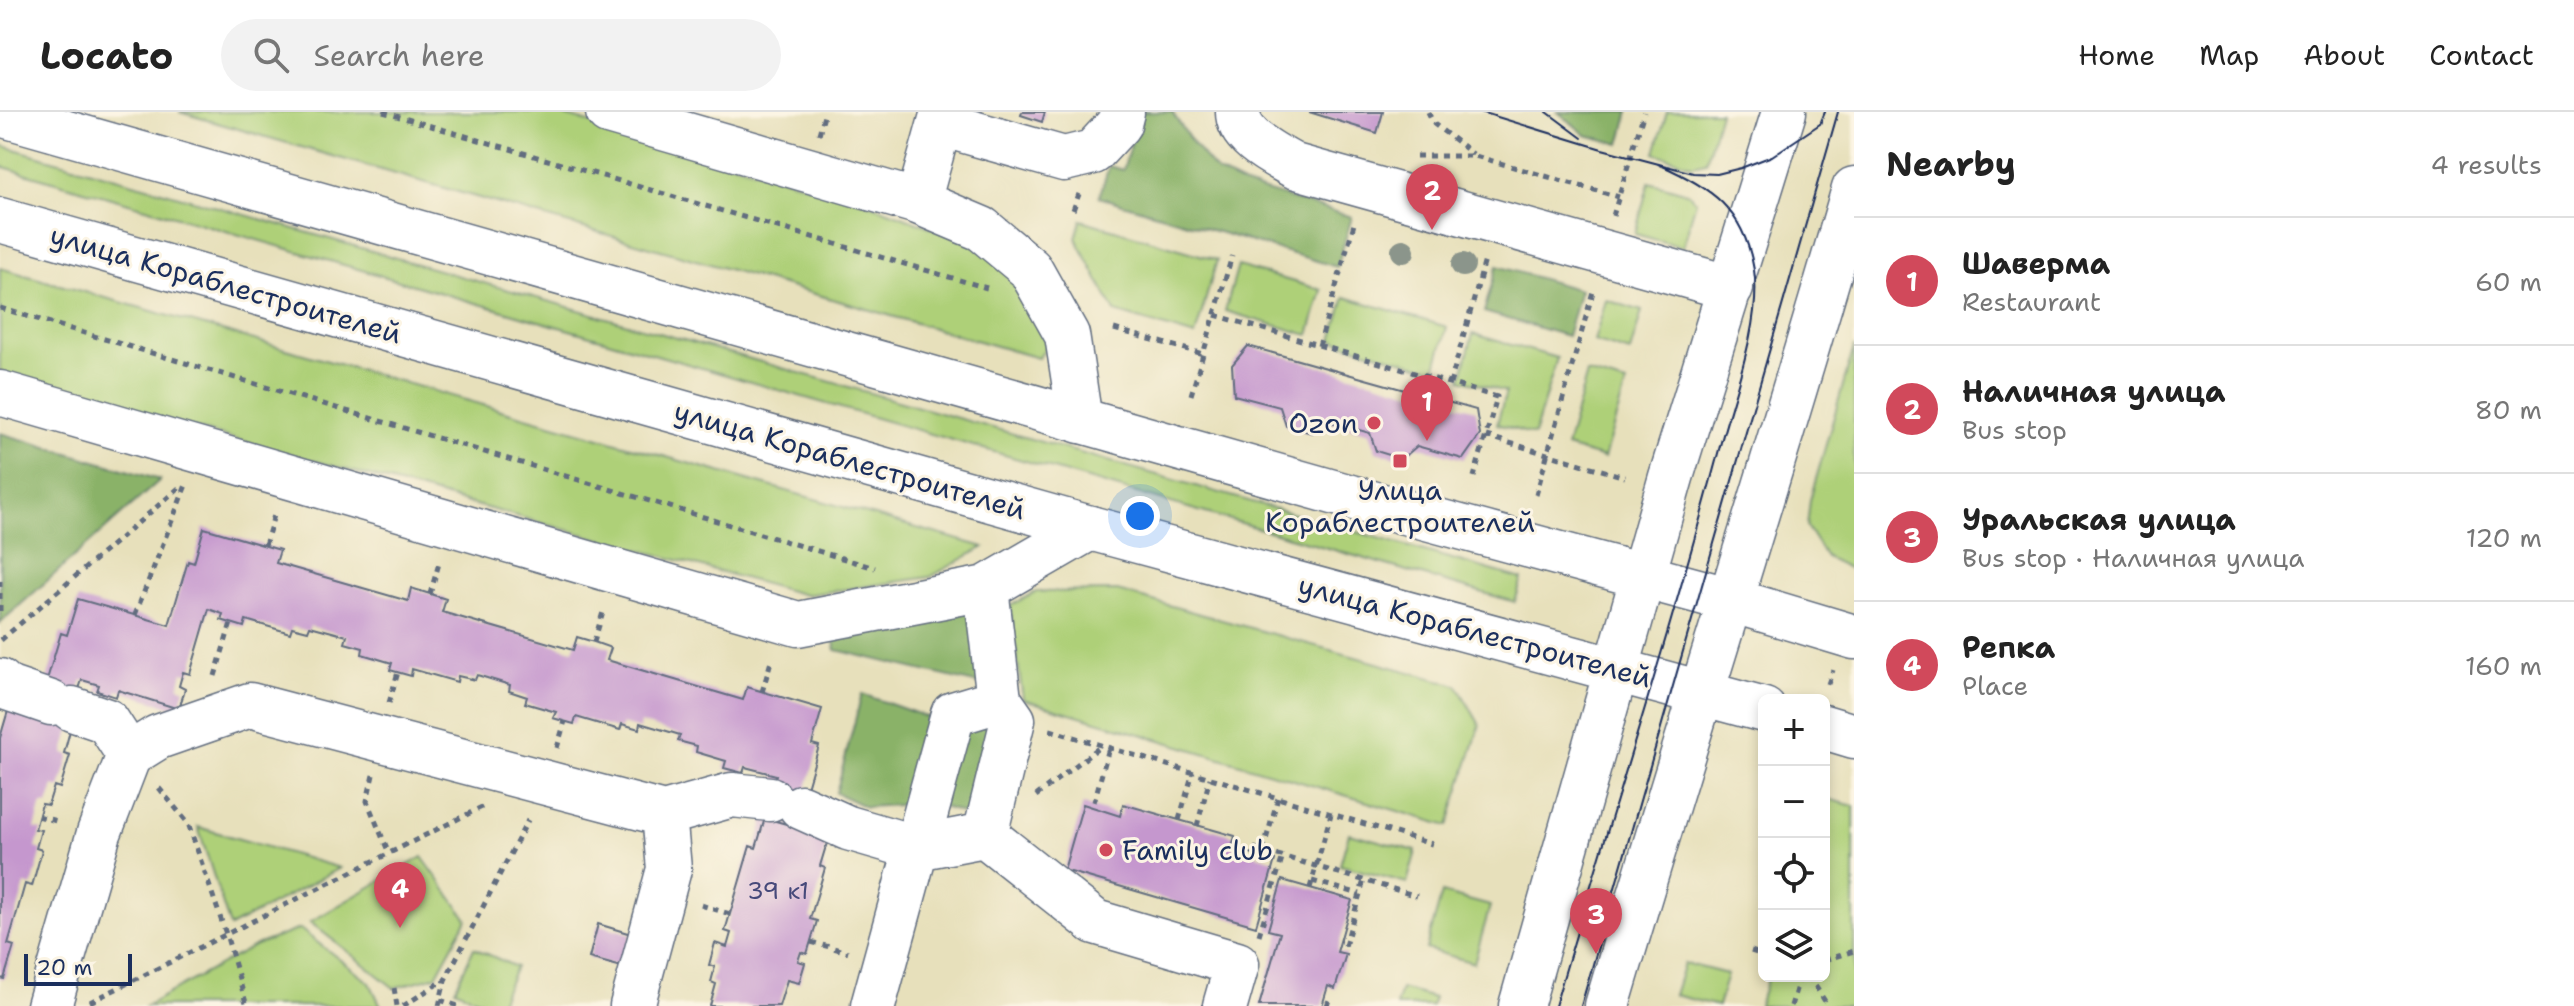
<!DOCTYPE html>
<meta charset="utf-8">
<style>
:root{--surface:#fff;--page:#f2f2f2;--text:#222;--muted:#767676;--line:#e0e0e0;--accent:#d1495b}
body{margin:0;font-family:"Shantell Sans",sans-serif;background:var(--page);color:var(--text)}
.controls{position:absolute;right:24px;bottom:24px;display:grid;overflow:hidden;border-radius:12px;box-shadow:0 4px 12px #0003}
.controls button{width:72px;height:72px;display:grid;place-items:center;padding:0;border:0;border-bottom:2px solid var(--line);background:var(--surface);color:var(--text);font:40px sans-serif}
.scale{position:absolute;left:24px;bottom:20px;width:108px;box-sizing:border-box;padding-left:8px;border:4px solid #1b2f5e;border-top:0;font-size:22px;line-height:28px;white-space:nowrap;color:#1b2f5e;-webkit-text-stroke:6px #fcf5e5;paint-order:stroke}
.you{position:absolute;left:1140px;top:404px;width:28px;height:28px;margin:-20px;border:6px solid #fff;border-radius:50%;background:#1a73e8;box-shadow:0 0 0 12px #1a73e833}
.badge{display:grid;place-items:center;width:52px;height:52px;border-radius:50%;background:var(--accent);color:#fff;font-size:26px;font-weight:700}
.pin{position:absolute;translate:-50% -66px;filter:drop-shadow(0 2px 4px #0008)}
.pin::after{content:'';position:absolute;top:42px;width:28px;height:24px;background:inherit;clip-path:polygon(0 0,100% 0,50% 100%)}
.list{margin:0;padding:0;list-style:none}
h2{display:flex;justify-content:space-between;align-items:center;height:104px;margin:0;padding:0 32px;font-size:34px}
h2 small{font-size:26px;font-weight:400;color:var(--muted)}
.list li{display:grid;grid-template-columns:52px 1fr auto;gap:24px;align-items:center;box-sizing:border-box;height:128px;padding:0 32px;border-top:2px solid var(--line)}
.list b{display:block;font-size:30px;white-space:nowrap}
.list p{margin:0;font-size:26px;white-space:nowrap;color:var(--muted)}
.list em{font-size:26px;font-style:normal;color:var(--muted)}
.icon{flex:none;width:44px;height:44px;fill:none;stroke:currentColor;stroke-width:2;stroke-linecap:round;stroke-linejoin:round}
.map{position:relative;flex:none;width:1854px;height:894px;overflow:hidden}
header{display:flex;align-items:center;gap:48px;box-sizing:border-box;height:112px;padding:0 40px;background:var(--surface);border-bottom:2px solid var(--line)}
header strong{font-size:38px}
nav{display:flex;gap:44px;margin-inline-start:auto;font-size:28px}
.search{width:560px;height:72px;background:var(--page);display:flex;align-items:center;gap:20px;box-sizing:border-box;padding:0 28px;border-radius:44px;color:var(--muted);font-size:30px}
main{display:flex}
aside{flex:1;background:var(--surface)}
.map>svg:first-child{display:block}
.green{fill:#aed078;stroke:#64806b;stroke-width:2}
.forest{fill:#8ab268;stroke:#527063;stroke-width:2}
.building{fill:#c597ce}
.lines{fill:none;stroke-linecap:round;stroke-linejoin:round}
.minor-casing{stroke:#626d7f;stroke-width:47}
.major-casing{stroke:#626d7f;stroke-width:47}
.path{stroke:#626d7f;stroke-width:5;stroke-dasharray:6 6;stroke-linecap:butt}
.minor{stroke:#fff;stroke-width:44}
.major{stroke:#fff;stroke-width:44}
.tram{stroke:#1b2f5e;stroke-width:2}
.tree{fill:#8b958b}
.poi-dot{fill:#d1495b;stroke:#fcf5e5;stroke-width:3}
.labels{text-anchor:middle;stroke-width:6;stroke-linejoin:round;paint-order:stroke}
.number-label{font-size:24px;fill:#46497a}
.street-label{font-size:28px;fill:#1b2f5e;stroke:#fcf5e5}
.poi-label{font-size:28px;fill:#1b2f5e;stroke:#fcf5e5;text-anchor:end}
</style>
<header>
<strong>Locato</strong>
<div class="search"><svg class="icon" aria-label="search" viewBox="0 0 24 24"><circle cx="10" cy="10" r="6"/><path d="M15 15l6 6"/></svg>Search here</div>
<nav><a>Home</a><a>Map</a><a>About</a><a>Contact</a></nav>
</header>
<main>
<div class="map">
<svg width="1854" height="894" viewBox="0 0 1854 894">
<rect width="100%" height="100%" fill="#fcf5e5"/>
<filter id="ink" filterUnits="userSpaceOnUse"><feTurbulence type="fractalNoise" baseFrequency=".0125" numOctaves="2"/><feDisplacementMap in="SourceGraphic" scale="16" xChannelSelector="R" yChannelSelector="G"/><feConvolveMatrix kernelMatrix="1 2 1 2 8 2 1 2 1" color-interpolation-filters="sRGB"/></filter>
<filter id="wash" filterUnits="userSpaceOnUse"><feTurbulence type="fractalNoise" baseFrequency=".006" numOctaves="4" result="noise"/><feDisplacementMap in="SourceGraphic" scale="32" xChannelSelector="R" yChannelSelector="G"/><feGaussianBlur stdDeviation="1.8" result="paint"/><feColorMatrix in="noise" values="0 0 0 0 0 0 0 0 0 0 0 0 0 0 0 0 0 1.4 0 .05"/><feComposite in="paint" operator="in"/></filter>
<g filter="url(#wash)">
<rect width="100%" height="100%" fill="#e7e0bb"/>
<!-- green -->
<path class="green" d="M 179,0 L 551,0 L 862,89 L 972,131 L 1024,168 L 1049,231 L 1038,246 Z
M 1667,0 L 1720,0 L 1706,50 L 1692,53 L 1655,41 Z
M 0,33 L 1522,467 L 1515,490 L 0,54 Z
M 1649,70 L 1688,81 L 1696,89 L 1683,135 L 1635,122 Z
M 1081,108 L 1217,148 L 1195,224 L 1115,200 L 1076,126 Z
M 1238,154 L 1322,178 L 1309,223 L 1225,199 Z
M 0,156 L 984,435 L 930,465 L 805,483 L 0,263 Z
M 1345,185 L 1447,215 L 1435,258 L 1332,228 Z
M 1606,188 L 1642,199 L 1630,240 L 1594,229 Z
M 1473,222 L 1557,246 L 1534,323 L 1497,312 L 1506,280 L 1461,267 Z
M 1854,235 L 1854,459 L 1826,445 L 1807,415 L 1810,388 Z
M 1587,261 L 1626,272 L 1604,346 L 1566,335 Z
M 1117,479 L 1457,573 L 1480,613 L 1448,714 L 1023,587 L 1010,494 L 1036,480 Z
M 1824,686 L 1854,694 L 1854,894 L 1759,894 L 1768,864 L 1824,864 Z
M 198,715 L 340,756 L 230,815 Z
M 1349,721 L 1416,739 L 1407,771 L 1340,753 Z
M 422,745 L 467,807 L 436,864 L 394,876 L 310,810 Z
M 1442,781 L 1490,794 L 1474,851 L 1426,837 Z
M 300,817 L 370,871 L 381,894 L 146,894 L 256,833 Z
M 474,836 L 516,855 L 498,894 L 492,894 L 455,877 Z
M 1684,851 L 1727,862 L 1718,894 L 1674,883 Z
M 1401,877 L 1434,886 L 1431,894 L 1396,894 Z"/>
<!-- forest -->
<path class="forest" d="M 1140,0 L 1172,0 L 1193,32 L 1216,59 L 1245,73 L 1352,105 L 1337,155 L 1099,85 L 1109,54 L 1123,58 Z
M 1558,0 L 1629,0 L 1620,32 L 1586,23 Z
M 1497,154 L 1580,178 L 1567,224 L 1484,200 Z
M 0,321 L 160,368 L 0,511 Z
M 969,496 L 983,573 L 836,538 L 833,526 Z
M 862,582 L 938,609 L 915,692 L 866,695 L 836,681 Z
M 962,607 L 1002,613 L 974,705 L 937,693 Z"/>
<g id="blocks">
<!-- building -->
<path class="building" d="M 1022,0 L 1045,0 L 1042,10 L 1021,3 Z
M 1309,0 L 1383,0 L 1377,21 Z
M 1248,234 L 1476,298 L 1480,323 L 1463,347 L 1417,334 L 1402,347 L 1376,339 L 1370,321 L 1327,309 L 1312,321 L 1286,314 L 1280,295 L 1234,283 L 1232,253 Z
M 204,416 L 280,438 L 276,451 L 408,489 L 411,476 L 446,487 L 442,500 L 573,538 L 577,525 L 594,530 L 611,536 L 607,548 L 743,588 L 747,575 L 822,597 L 812,632 L 819,634 L 804,686 L 772,676 L 776,663 L 745,655 L 743,661 L 724,656 L 726,649 L 696,640 L 697,634 L 678,629 L 680,623 L 640,611 L 639,617 L 622,612 L 620,618 L 576,605 L 574,612 L 553,606 L 556,600 L 525,591 L 527,585 L 509,579 L 510,573 L 477,563 L 475,568 L 458,564 L 457,570 L 412,557 L 411,564 L 390,558 L 392,551 L 362,542 L 363,536 L 345,531 L 347,524 L 310,514 L 308,519 L 292,515 L 290,521 L 246,508 L 244,515 L 221,508 L 223,502 L 209,497 L 190,562 L 183,560 L 179,574 L 185,577 L 179,597 L 118,578 L 116,585 L 97,579 L 99,573 L 82,568 L 78,580 L 46,571 L 61,521 L 67,523 L 78,487 L 169,513 L 188,449 L 194,451 Z
M 10,592 L 72,611 L 64,641 L 70,643 L 60,676 L 54,674 L 48,693 L 42,692 L 35,717 L 41,718 L 36,736 L 42,738 L 32,774 L 25,772 L 8,832 L 14,834 L 4,867 L 0,866 L 0,626 Z
M 1083,692 L 1120,704 L 1123,692 L 1235,724 L 1232,736 L 1275,748 L 1256,814 L 1064,758 Z
M 765,706 L 829,724 L 820,754 L 825,756 L 810,807 L 817,809 L 807,842 L 801,840 L 798,849 L 805,851 L 799,871 L 787,868 L 779,894 L 710,894 L 716,872 L 711,870 L 715,855 L 709,853 L 715,831 L 727,835 L 731,821 L 725,819 L 750,734 L 756,736 Z
M 1282,768 L 1352,788 L 1337,840 L 1346,842 L 1335,877 L 1328,874 L 1322,894 L 1259,894 L 1280,821 L 1268,818 Z
M 598,812 L 631,822 L 622,855 L 589,846 Z"/>
</g>
</g>
<g filter="url(#ink)">
<use href="#blocks" fill-opacity="0" stroke="#626d7f" stroke-width="2"/>
<g class="lines">
<!-- minor casing -->
<g class="minor-casing">
<path id="minor" d="M 608,0 L 918,90 L 982,117 L 1030,157 L 1067,223 L 1080,309
M 1238,0 C 1238,26 1275,43 1294,54 L 1731,176
M 941,12 L 1064,47 L 1093,40 L 1119,12 L 1122,0
M 918,90 L 943,0
M 0,281 L 798,512 L 986,476 L 1090,416
M 986,476 L 999,588 L 1013,608 L 985,723 L 1095,810 L 1237,852 L 1225,894
M 0,569 L 7,576 L 51,591
M 72,597 L 107,609 L 129,643
M 801,695 L 848,716 L 917,736 L 985,723
M 664,702 L 732,683 L 770,687
M 49,894 L 99,721 L 129,643 L 158,625 L 250,593 L 664,702 L 669,757 L 632,894
M 873,894 L 953,602 L 999,588"/>
</g>
<!-- major casing -->
<g class="major-casing">
<path id="major" d="M 0,2 L 1386,395 L 1731,488 L 1854,525
M 0,108 L 1090,416 L 1764,598
M 1824,615 L 1854,624
M 1521,894 L 1671,365 L 1784,0
M 1607,894 C 1687,621 1775,351 1854,77"/>
</g>
<!-- path -->
<path class="path" d="M 383,0 L 987,176
M 1428,0 L 1434,12 L 1473,42
M 819,22 L 825,0
M 1416,44 L 1475,44 L 1619,85
M 1073,98 L 1079,82
M 1613,104 L 1644,0
M 0,196 L 875,456
M 1215,203 L 1497,285 L 1474,365
M 1114,217 L 1203,242
M 1319,234 L 1354,112
M 1450,272 L 1485,148
M 1191,283 L 1232,144
M 1486,324 L 1625,365
M 1536,383 L 1594,176
M 265,433 L 275,400
M 0,469 L 0,502
M 430,482 L 440,448
M 135,503 L 186,373
M 1,528 L 181,374
M 594,530 L 604,497
M 215,564 L 231,511
M 1828,572 L 1833,558
M 762,580 L 772,546
M 389,591 L 398,560
M 1050,618 L 1432,732
M 557,636 L 565,609
M 373,663 L 367,689 L 389,741
M 159,676 L 188,711 L 226,822 L 247,894
M 1036,684 L 1101,634
M 1094,690 L 1109,636
M 38,704 L 60,710
M 1179,708 L 1193,660
M 1197,714 L 1210,666
M 1254,736 L 1417,784
M 1263,738 L 1278,686
M 1312,769 L 1360,782
M 1310,776 L 1331,702
M 701,793 L 730,802
M 1259,823 L 1283,744
M 811,830 L 848,840
M 1345,834 L 1364,768
M 1751,839 L 1764,843
M 1824,848 L 1854,839
M 1809,864 L 1828,894
M 394,876 L 397,894
M 440,888 L 458,894
M 90,890 L 482,695
M 403,894 L 444,868
M 439,894 L 445,868 L 528,708
M 1327,894 L 1330,884
M 1791,894 L 1800,864"/>
<!-- minor -->
<use href="#minor" class="minor"/>
<!-- major -->
<use href="#major" class="major"/>
<!-- tram -->
<path class="tram" d="M 1481,0 L 1602,37 L 1693,61 L 1717,62 L 1741,56 L 1772,44 L 1820,12 L 1825,0
M 1547,0 L 1582,26
M 1555,894 C 1610,706 1671,519 1721,330 C 1734,281 1762,208 1754,158 C 1744,97 1711,75 1658,52
M 1581,894 L 1838,0"/>
</g>
<!-- trees -->
<g class="tree">
<circle cx="1403" cy="139" r="12"/>
<circle cx="1463" cy="153" r="12"/>
</g>
</g>
<!-- markers -->
<g class="poi-dot">
<circle cx="1374" cy="311" r="8"/>
<rect x="1392" y="341" width="16" height="16" rx="4"/>
<circle cx="1106" cy="738" r="8"/>
</g>
<g class="labels">
<!-- number labels -->
<g class="number-label">
<text x="778" y="787">39 к1</text>
</g>
<!-- street labels -->
<g class="street-label">
<text transform="translate(226 172) rotate(16)" y="10">улица Кораблестроителей</text>
<text transform="translate(850 348) rotate(16)" y="10">улица Кораблестроителей</text>
<text transform="translate(1475 519) rotate(15)" y="10">улица Кораблестроителей</text>
</g>
<!-- poi labels -->
<g class="poi-label">
<text x="1358" y="321">Ozon</text>
<text x="1400" y="388" text-anchor="middle">Улица<tspan x="1400" dy="32">Кораблестроителей</tspan></text>
<text x="1122" y="748" text-anchor="start">Family club</text>
</g>
</g>
</svg>
<div class="controls">
<button>+</button>
<button>−</button>
<button><svg class="icon" aria-label="locate" viewBox="0 0 24 24"><circle cx="12" cy="12" r="6"/><path d="M12 2v4M12 18v4M2 12h4M18 12h4"/></svg></button>
<button><svg class="icon" aria-label="layers" viewBox="0 0 24 24"><path d="M12 4l9 5-9 5-9-5zM3 14l9 5 9-5"/></svg></button>
</div>
<div class="scale">20 m</div>
<div class="you"></div>
<div class="pin badge" style="left:1427px;top:329px">1</div>
<div class="pin badge" style="left:1432px;top:118px">2</div>
<div class="pin badge" style="left:1596px;top:842px">3</div>
<div class="pin badge" style="left:400px;top:816px">4</div>
</div>
<aside>
<h2>Nearby<small>4 results</small></h2>
<ul class="list">
<li><span class="badge">1</span><div><b>Шаверма</b><p>Restaurant</p></div><em>60 m</em></li>
<li><span class="badge">2</span><div><b>Наличная улица</b><p>Bus stop</p></div><em>80 m</em></li>
<li><span class="badge">3</span><div><b>Уральская улица</b><p>Bus stop · Наличная улица</p></div><em>120 m</em></li>
<li><span class="badge">4</span><div><b>Репка</b><p>Place</p></div><em>160 m</em></li>
</ul>
</aside>
</main>
